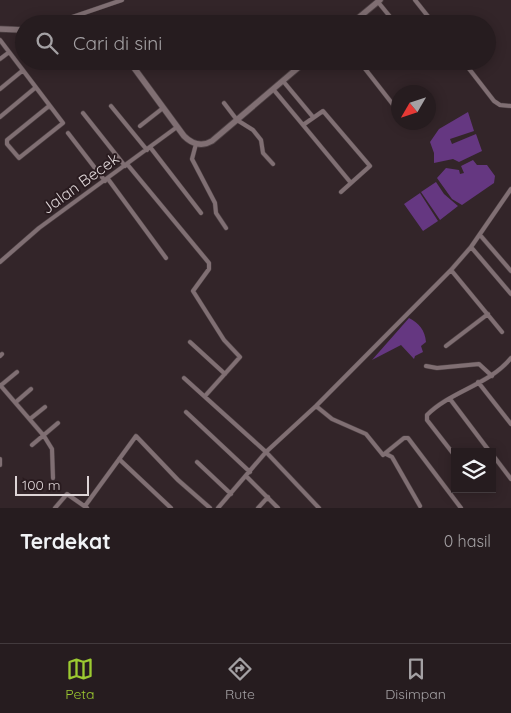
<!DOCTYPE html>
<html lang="id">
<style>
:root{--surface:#261c1f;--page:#2e2528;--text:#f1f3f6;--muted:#a4a1a4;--line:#423a3d;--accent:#9cca31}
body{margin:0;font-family:Quicksand,sans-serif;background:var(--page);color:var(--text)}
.controls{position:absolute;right:15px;bottom:15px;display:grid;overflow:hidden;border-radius:0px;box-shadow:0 2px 12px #0003}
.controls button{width:45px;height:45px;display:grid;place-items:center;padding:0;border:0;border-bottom:1px solid var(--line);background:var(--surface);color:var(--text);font:25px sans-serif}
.compass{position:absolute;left:391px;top:85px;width:45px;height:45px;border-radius:50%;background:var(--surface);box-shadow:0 2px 12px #0003;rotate:231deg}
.scale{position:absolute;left:15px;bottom:12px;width:74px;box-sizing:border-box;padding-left:5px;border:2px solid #ddd4d6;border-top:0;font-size:14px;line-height:18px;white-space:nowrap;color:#ddd4d6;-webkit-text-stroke:4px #291b1f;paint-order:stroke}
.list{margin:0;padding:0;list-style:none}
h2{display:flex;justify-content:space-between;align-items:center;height:65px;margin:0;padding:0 20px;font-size:21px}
h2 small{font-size:16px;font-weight:400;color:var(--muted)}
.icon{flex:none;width:28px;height:28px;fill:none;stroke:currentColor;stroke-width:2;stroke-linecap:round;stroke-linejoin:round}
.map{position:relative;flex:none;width:511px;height:508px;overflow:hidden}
.search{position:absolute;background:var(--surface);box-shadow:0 2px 12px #0003;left:15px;right:15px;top:15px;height:55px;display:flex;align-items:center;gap:12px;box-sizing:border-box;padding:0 18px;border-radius:28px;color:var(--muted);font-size:19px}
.sheet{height:135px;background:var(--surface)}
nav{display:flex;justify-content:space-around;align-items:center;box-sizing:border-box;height:70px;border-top:1px solid var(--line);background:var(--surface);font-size:14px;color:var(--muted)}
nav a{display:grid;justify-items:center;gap:2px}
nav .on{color:var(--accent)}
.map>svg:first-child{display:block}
.water{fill:#653781}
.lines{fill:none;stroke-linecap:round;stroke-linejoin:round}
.street-casing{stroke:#4d4144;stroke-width:5}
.secondary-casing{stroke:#4d4144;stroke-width:7}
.street{stroke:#806f73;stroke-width:4}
.secondary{stroke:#806f73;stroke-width:5.5}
.labels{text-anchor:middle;stroke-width:4;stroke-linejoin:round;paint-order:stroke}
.street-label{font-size:16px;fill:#ddd4d6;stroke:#291b1f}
</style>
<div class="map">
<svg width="511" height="508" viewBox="0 0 511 508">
<rect width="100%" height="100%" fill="#332529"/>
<!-- water -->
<path class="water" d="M 468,112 L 474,131 L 450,139 L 452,144 L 476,134 L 482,151 L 459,162 L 453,159 L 434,163 L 434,153 L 430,142 L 439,129 Z
M 473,160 L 477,165 L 487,165 L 495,176 L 494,183 L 462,205 L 452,199 L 437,178 L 446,168 L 459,170 L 460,174 L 464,173 L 461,166 Z
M 436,182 L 444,194 L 458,206 L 440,220 L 421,192 Z
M 420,193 L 438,221 L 423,231 L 404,204 Z
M 409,318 C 419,323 425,330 426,342 L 421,346 L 423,352 L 415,356 L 414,359 L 401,345 L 372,360 Z"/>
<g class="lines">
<!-- street casing -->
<g class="street-casing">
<path id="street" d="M 415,0 L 434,24
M 378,2 L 396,24
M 273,19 L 277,24
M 52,24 L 122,0
M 0,40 L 63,123 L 19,158 L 7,144 L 7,140 L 49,106
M 0,59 L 8,53
M 359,61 L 398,111
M 463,61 L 494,101 L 500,105 L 511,106
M 283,81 L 313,117
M 0,89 L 22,71
M 273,89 L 303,125
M 224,103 L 237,120 L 253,130 L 261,140 L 263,153 L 273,164
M 111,106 L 147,150
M 83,113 L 125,166
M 0,117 L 35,88
M 140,126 L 163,108
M 68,133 L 105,181
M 196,144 L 192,159 L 215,203 L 216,213 L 226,228
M 150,147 L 201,213
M 127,164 L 209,263 L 209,269 L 193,291 L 224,340 L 240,357 L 205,396
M 108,179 L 166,258
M 341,192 L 370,166 L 323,111 L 303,125 L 351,183
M 480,235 L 511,271
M 471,247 L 511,294
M 0,262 L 39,228 L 177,127
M 451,270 L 502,332
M 190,342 L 225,374
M 446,346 L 488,314
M 0,356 L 2,354
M 426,366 L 437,368 L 479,364 L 492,376
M 184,378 L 266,452 L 319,508
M 478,382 L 511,424
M 0,385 L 44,436 L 52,449 L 53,478
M 0,386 L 17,372
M 450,399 L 490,452
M 16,402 L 31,389
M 316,406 L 332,419 L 366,434 L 383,455 L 404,438 L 408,438 L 461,508
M 186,412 L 250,472
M 30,419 L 45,407
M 32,445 L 58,423
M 386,454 L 392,457 L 420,506
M 492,454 L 511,479
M 455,456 L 427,420 L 427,415 C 451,391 489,385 511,358
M 0,459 L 0,465
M 119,459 L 171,508
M 197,462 L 231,494
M 246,476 L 278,508
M 85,506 L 136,436 L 178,480 L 210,508
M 55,508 L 67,494 L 87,508
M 218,508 L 266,452 L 316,406 L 451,270 L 471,247 L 511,189
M 258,508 L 268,497"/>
</g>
<!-- secondary casing -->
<g class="secondary-casing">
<path id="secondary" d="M 351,24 L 380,0
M 0,29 L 24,30
M 129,61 L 184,136 C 192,144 202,147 212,141 L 306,61"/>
</g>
<!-- street -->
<use href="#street" class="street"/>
<!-- secondary -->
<use href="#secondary" class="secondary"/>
</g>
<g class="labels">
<!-- street labels -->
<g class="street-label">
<text transform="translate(80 183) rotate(-36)" y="6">Jalan Becek</text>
</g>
</g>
</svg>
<div class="controls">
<button><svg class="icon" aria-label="layers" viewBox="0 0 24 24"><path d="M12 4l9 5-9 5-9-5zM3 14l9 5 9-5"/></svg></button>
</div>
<svg class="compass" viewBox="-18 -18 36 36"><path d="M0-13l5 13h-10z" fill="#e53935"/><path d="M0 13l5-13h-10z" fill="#a4a1a4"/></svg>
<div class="scale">100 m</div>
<div class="search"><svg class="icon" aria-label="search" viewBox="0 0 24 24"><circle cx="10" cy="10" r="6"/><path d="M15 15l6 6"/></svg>Cari di sini</div>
</div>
<section class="sheet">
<h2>Terdekat<small>0 hasil</small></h2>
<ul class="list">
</ul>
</section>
<nav>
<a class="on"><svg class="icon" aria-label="map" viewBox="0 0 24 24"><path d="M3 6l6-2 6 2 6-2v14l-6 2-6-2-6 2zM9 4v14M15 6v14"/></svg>Peta</a>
<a><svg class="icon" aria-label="directions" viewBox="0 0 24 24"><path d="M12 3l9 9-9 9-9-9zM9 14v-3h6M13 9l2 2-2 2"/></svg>Rute</a>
<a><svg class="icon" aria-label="saved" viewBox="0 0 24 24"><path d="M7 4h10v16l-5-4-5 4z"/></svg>Disimpan</a>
</nav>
